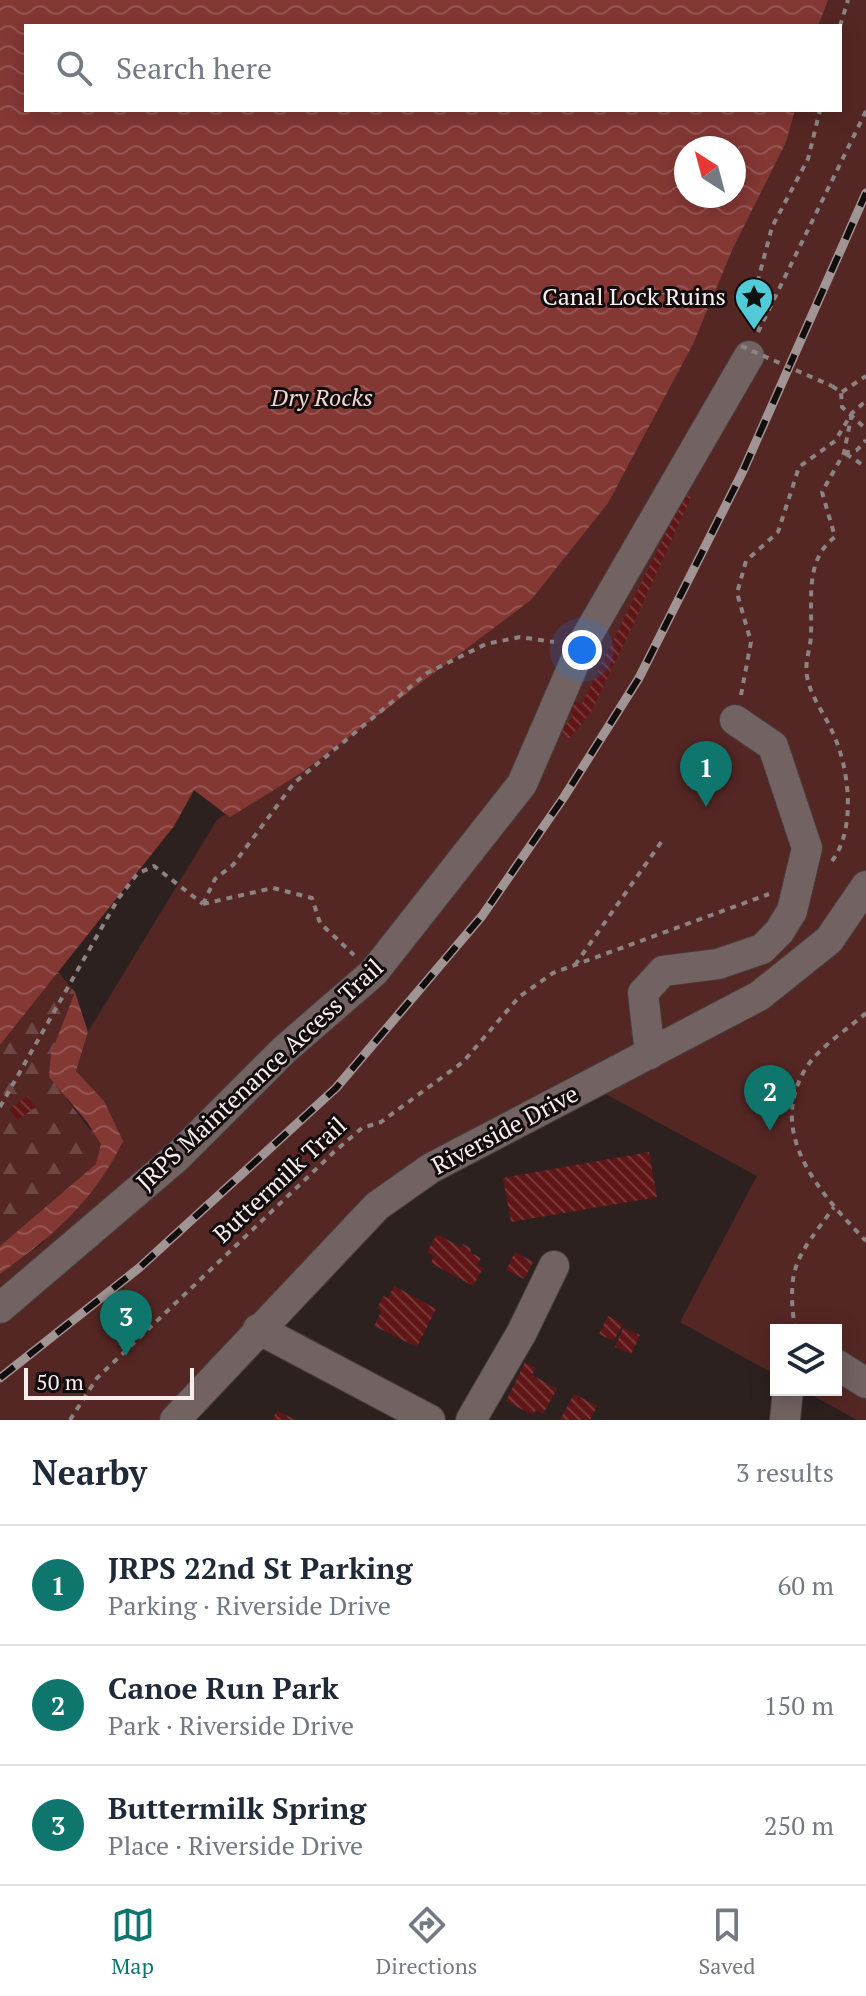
<!DOCTYPE html>
<meta charset="utf-8">
<style>
:root{--surface:#fff;--page:#f6f6f7;--text:#1f2937;--muted:#747a83;--line:#e0e1e3;--accent:#0f766e}
body{margin:0;font-family:"PT Serif",serif;background:var(--page);color:var(--text)}
.controls{position:absolute;right:24px;bottom:24px;display:grid;overflow:hidden;border-radius:0px;box-shadow:0 4px 20px #0003}
.controls button{width:72px;height:72px;display:grid;place-items:center;padding:0;border:0;border-bottom:2px solid var(--line);background:var(--surface);color:var(--text);font:40px sans-serif}
.compass{position:absolute;left:674px;top:136px;width:72px;height:72px;border-radius:50%;background:var(--surface);box-shadow:0 4px 20px #0003;rotate:324deg}
.scale{position:absolute;left:24px;bottom:20px;width:170px;box-sizing:border-box;padding-left:8px;border:4px solid #f7eeed;border-top:0;font-size:22px;line-height:28px;white-space:nowrap;color:#f7eeed;-webkit-text-stroke:6px #120c0c;paint-order:stroke}
.you{position:absolute;left:582px;top:650px;width:28px;height:28px;margin:-20px;border:6px solid #fff;border-radius:50%;background:#1a73e8;box-shadow:0 0 0 12px #1a73e833}
.badge{display:grid;place-items:center;width:52px;height:52px;border-radius:50%;background:var(--accent);color:#fff;font-size:26px;font-weight:700}
.pin{position:absolute;translate:-50% -66px;filter:drop-shadow(0 2px 4px #0008)}
.pin::after{content:'';position:absolute;top:42px;width:28px;height:24px;background:inherit;clip-path:polygon(0 0,100% 0,50% 100%)}
.list{margin:0;padding:0;list-style:none}
h2{display:flex;justify-content:space-between;align-items:center;height:104px;margin:0;padding:0 32px;font-size:34px}
h2 small{font-size:26px;font-weight:400;color:var(--muted)}
.list li{display:grid;grid-template-columns:52px 1fr auto;gap:24px;align-items:center;box-sizing:border-box;height:120px;padding:0 32px;border-top:2px solid var(--line)}
.list b{display:block;font-size:30px;white-space:nowrap}
.list p{margin:0;font-size:26px;white-space:nowrap;color:var(--muted)}
.list em{font-size:26px;font-style:normal;color:var(--muted)}
.icon{flex:none;width:44px;height:44px;fill:none;stroke:currentColor;stroke-width:2;stroke-linecap:round;stroke-linejoin:round}
.map{position:relative;flex:none;width:866px;height:1420px;overflow:hidden}
.search{position:absolute;background:var(--surface);box-shadow:0 4px 20px #0003;left:24px;right:24px;top:24px;height:88px;display:flex;align-items:center;gap:20px;box-sizing:border-box;padding:0 28px;border-radius:0px;color:var(--muted);font-size:30px}
.sheet{height:464px;background:var(--surface)}
nav{display:flex;justify-content:space-around;align-items:center;box-sizing:border-box;height:112px;border-top:2px solid var(--line);background:var(--surface);font-size:22px;color:var(--muted)}
nav a{display:grid;justify-items:center;gap:4px}
nav .on{color:var(--accent)}
.map>svg:first-child{display:block}
.green{fill:#552724;fill-rule:evenodd}
.forest{fill:url(#forest-firs)}
.water{fill:url(#water-waves);fill-rule:evenodd}
.building{fill:url(#building-back-hatch)}
.lines{fill:none;stroke-linecap:round;stroke-linejoin:round}
.minor-casing{stroke:#473d3c;stroke-width:32}
.path{stroke:#8d8382;stroke-width:4;stroke-dasharray:6 6;stroke-linecap:butt}
.minor{stroke:#726362;stroke-width:30}
.rail-casing{stroke:#a09594;stroke-width:9}
.rail{stroke:#120c0c;stroke-width:6;stroke-dasharray:18;stroke-linecap:butt}
.path-bridge{stroke:#8d8382;stroke-width:4;stroke-dasharray:6 6;stroke-linecap:butt}
.labels{text-anchor:middle;stroke-width:6;stroke-linejoin:round;paint-order:stroke}
.poi-label{font-size:24px;fill:#f7eeed;stroke:#120c0c;text-anchor:end}
.park-label{font-size:24px;font-style:italic;fill:#efd6d4;stroke:#120c0c}
.street-label{font-size:24px;fill:#f7eeed;stroke:#120c0c}
</style>
<div class="map">
<svg width="866" height="1420" viewBox="0 0 866 1420">
<defs>
<pattern id="forest-firs" width="22" height="20" patternUnits="userSpaceOnUse" patternTransform="scale(2)"><rect width="22" height="20" fill="#552724"/><path d="M5 1l3.5 6h-7zM16 11l3.5 6h-7z" fill="#6e4744"/></pattern>
<pattern id="water-waves" width="16" height="10" patternUnits="userSpaceOnUse" patternTransform="scale(2)"><rect width="16" height="10" fill="#843834"/><path d="M0 5q4-4 8 0t8 0" fill="none" stroke="#965552"/></pattern>
<pattern id="building-back-hatch" width="6" height="6" patternUnits="userSpaceOnUse" patternTransform="scale(2)"><rect width="6" height="6" fill="#601616"/><path d="M-1 5l2 2M0 0l6 6M5-1l2 2" fill="none" stroke="#783838"/></pattern>
</defs>
<rect width="100%" height="100%" fill="#2d2120"/>
<!-- green -->
<path class="green" d="M 144,0 L 866,0 L 866,1420 L 857,1420 L 803,1390 L 836,1390 L 836,1330 L 776,1330 L 776,1375 L 680,1322 L 757,1176 L 589,1085 L 431,1168 L 175,1420 L 0,1420 L 0,1274 L 43,1243 L 104,1101 L 76,1071 L 88,1032 L 217,820 L 225,814 L 194,790 L 174,826 L 58,972 L 0,431 L 118,110 L 840,110 L 840,26 L 142,26 ZM 686,148 L 734,148 L 734,196 L 686,196 Z"/>
<!-- forest -->
<path class="forest" d="M 58,972 L 75,992 L 65,1023 L 67,1100 L 101,1144 L 96,1164 L 0,1246 L 0,1045 Z"/>
<!-- water -->
<path class="water" d="M 0,0 L 828,0 L 818,26 L 26,26 L 26,110 L 795,110 L 786,142 L 733,248 L 693,344 L 608,503 L 531,600 L 301,773 L 230,817 L 194,790 L 174,826 L 0,1045 ZM 734,148 L 734,196 L 686,196 L 686,148 Z
M 75,992 L 88,1032 L 76,1071 L 104,1101 L 123,1141 C 94,1201 53,1236 0,1274 L 0,1246 L 96,1164 L 101,1144 L 87,1122 L 49,1077 L 51,1054 Z"/>
<!-- building -->
<path class="building" d="M 685,494 L 691,497 L 633,625 L 591,712 L 569,739 L 560,731 L 574,715 L 563,707 L 568,697 L 582,704 Z
M 28,1096 L 36,1107 L 17,1120 L 9,1109 Z
M 649,1152 L 657,1197 L 511,1222 L 503,1178 Z
M 437,1234 L 460,1247 L 463,1244 L 470,1248 L 471,1253 L 481,1258 L 477,1265 L 483,1268 L 473,1286 L 431,1263 L 434,1256 L 427,1252 Z
M 515,1252 L 533,1262 L 524,1279 L 506,1270 Z
M 394,1286 L 436,1309 L 417,1347 L 374,1326 L 382,1311 L 377,1309 L 383,1296 L 388,1298 Z
M 608,1316 L 623,1324 L 614,1341 L 599,1334 Z
M 623,1328 L 640,1335 L 631,1354 L 615,1347 Z
M 525,1362 L 536,1368 L 532,1375 L 557,1389 L 543,1414 L 536,1410 L 533,1415 L 506,1401 Z
M 574,1394 L 597,1406 L 590,1420 L 560,1420 Z
M 277,1411 L 296,1420 L 272,1420 Z"/>
<g class="lines">
<!-- minor casing -->
<g class="minor-casing">
<path id="minor" d="M 650,1054 L 643,993 L 663,971 L 718,964 L 762,949 L 779,932 L 792,911 L 807,848 L 773,746 L 735,720
M 0,1308 L 177,1157 L 284,1050 L 374,972 L 522,784 L 583,643 L 749,356
M 258,1329 L 430,1420
M 836,1364 L 866,1383
M 175,1420 L 377,1206 L 431,1168 L 759,996 L 829,940 L 866,886
M 471,1420 L 522,1332 L 554,1266
M 785,1420 L 788,1390"/>
</g>
<!-- path -->
<path class="path" d="M 840,26 L 848,0
M 758,329 L 753,299 L 772,227 L 808,159 L 820,110
M 758,332 L 866,111
M 832,386 L 841,392 L 842,407 L 866,429
M 842,392 L 866,376
M 844,453 L 857,450 L 866,440
M 846,454 L 866,467
M 741,695 L 751,642 L 737,593 L 746,561 L 778,532 L 799,467 L 835,441 L 852,413 L 866,401
M 832,861 C 857,828 849,766 832,731 C 824,713 813,700 808,681 C 803,663 811,650 811,633 C 812,599 805,559 835,537 L 822,492 L 844,453 L 852,413
M 203,904 L 215,879 L 233,865 L 294,783 L 427,673 L 486,644 L 520,637 L 554,642
M 203,904 L 273,888 L 312,898 L 320,923 L 354,955
M 575,965 L 662,841
M 866,1013 C 848,1029 819,1047 806,1068 C 765,1135 822,1195 866,1241
M 0,1107 L 118,899 L 137,874 L 154,866 L 203,904
M 795,1330 C 786,1265 797,1258 834,1207
M 70,1420 L 97,1378 L 334,1152 L 362,1128 L 381,1122 L 463,1062 L 519,997 L 553,973 L 769,894"/>
<!-- minor -->
<use href="#minor" class="minor"/>
<!-- rail casing -->
<g class="rail-casing">
<path id="rail" d="M 0,1378 L 139,1268 L 336,1088 L 482,916 L 564,797 L 639,678 L 743,471 L 866,193"/>
</g>
<!-- rail -->
<use href="#rail" class="rail"/>
<!-- path-bridge -->
<path class="path-bridge" d="M 741,346 L 832,386"/>
</g>
<!-- icons -->
<defs>
<g id="sight-pin" transform="scale(2)"><path d="M0 17L-7.5 6A9.5 9.5 0 1 1 7.5 6Z" fill="#52cbd8" stroke="#120c0c"/><path d="M0-6L1.8-2.2L6-1.7L2.9 1.2L3.7 5.4L0 3.3L-3.7 5.4L-2.9 1.2L-6-1.7L-1.8-2.2Z" fill="#111"/></g>
</defs>
<g fill-rule="evenodd">
<use href="#sight-pin" x="754" y="297"/>
</g>
<g class="labels">
<!-- poi labels -->
<g class="poi-label">
<text x="726" y="305">Canal Lock Ruins</text>
</g>
<!-- park labels -->
<g class="park-label">
<text x="322" y="406">Dry Rocks</text>
</g>
<!-- street labels -->
<g class="street-label">
<text transform="translate(260 1075) rotate(-43)" y="8">JRPS Maintenance Access Trail</text>
<text transform="translate(505 1130) rotate(-28)" y="8">Riverside Drive</text>
<text transform="translate(280 1180) rotate(-43)" y="8">Buttermilk Trail</text>
</g>
</g>
</svg>
<div class="controls">
<button><svg class="icon" aria-label="layers" viewBox="0 0 24 24"><path d="M12 4l9 5-9 5-9-5zM3 14l9 5 9-5"/></svg></button>
</div>
<svg class="compass" viewBox="-18 -18 36 36"><path d="M0-13l5 13h-10z" fill="#e53935"/><path d="M0 13l5-13h-10z" fill="#747a83"/></svg>
<div class="scale">50 m</div>
<div class="you"></div>
<div class="pin badge" style="left:706px;top:807px">1</div>
<div class="pin badge" style="left:770px;top:1131px">2</div>
<div class="pin badge" style="left:126px;top:1356px">3</div>
<div class="search"><svg class="icon" aria-label="search" viewBox="0 0 24 24"><circle cx="10" cy="10" r="6"/><path d="M15 15l6 6"/></svg>Search here</div>
</div>
<section class="sheet">
<h2>Nearby<small>3 results</small></h2>
<ul class="list">
<li><span class="badge">1</span><div><b>JRPS 22nd St Parking</b><p>Parking · Riverside Drive</p></div><em>60 m</em></li>
<li><span class="badge">2</span><div><b>Canoe Run Park</b><p>Park · Riverside Drive</p></div><em>150 m</em></li>
<li><span class="badge">3</span><div><b>Buttermilk Spring</b><p>Place · Riverside Drive</p></div><em>250 m</em></li>
</ul>
</section>
<nav>
<a class="on"><svg class="icon" aria-label="map" viewBox="0 0 24 24"><path d="M3 6l6-2 6 2 6-2v14l-6 2-6-2-6 2zM9 4v14M15 6v14"/></svg>Map</a>
<a><svg class="icon" aria-label="directions" viewBox="0 0 24 24"><path d="M12 3l9 9-9 9-9-9zM9 14v-3h6M13 9l2 2-2 2"/></svg>Directions</a>
<a><svg class="icon" aria-label="saved" viewBox="0 0 24 24"><path d="M7 4h10v16l-5-4-5 4z"/></svg>Saved</a>
</nav>
